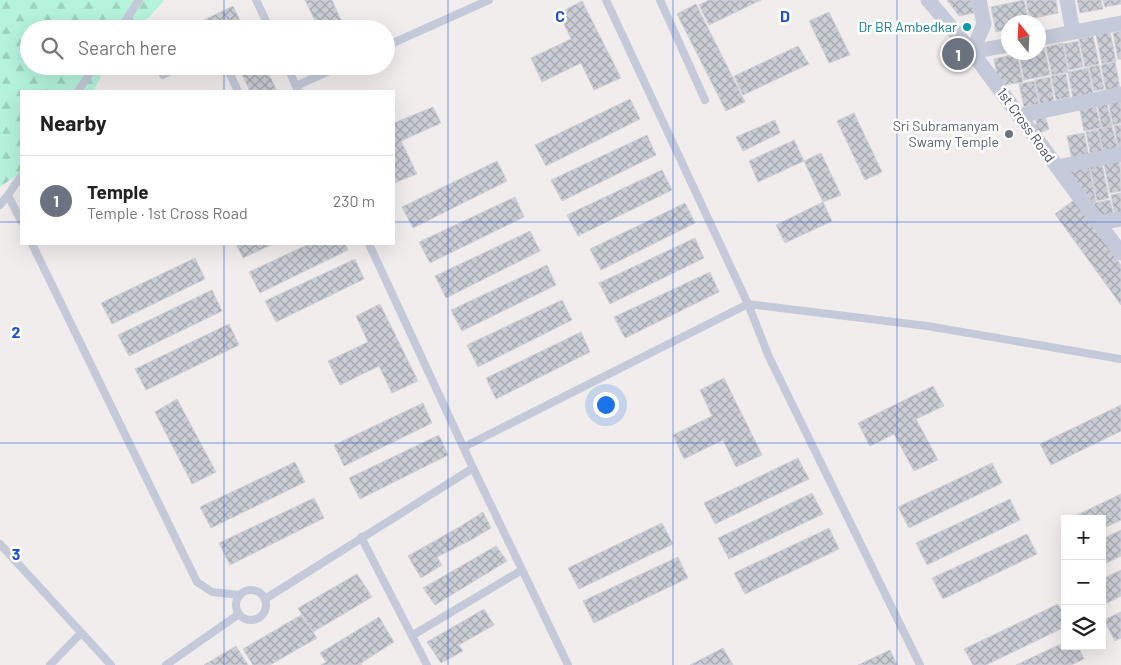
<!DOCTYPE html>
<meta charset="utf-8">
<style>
:root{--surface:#fff;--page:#f2f2f2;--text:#222;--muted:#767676;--line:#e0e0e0;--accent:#0734ee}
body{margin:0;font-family:Barlow,sans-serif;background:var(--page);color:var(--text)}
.controls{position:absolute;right:15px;bottom:15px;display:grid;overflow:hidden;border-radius:0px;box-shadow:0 5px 20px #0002}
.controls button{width:45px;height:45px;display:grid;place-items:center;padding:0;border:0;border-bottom:1px solid var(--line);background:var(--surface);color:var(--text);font:25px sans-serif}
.compass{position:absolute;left:1001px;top:15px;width:45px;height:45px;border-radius:50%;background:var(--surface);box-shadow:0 5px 20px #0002;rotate:342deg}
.you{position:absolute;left:605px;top:404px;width:18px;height:18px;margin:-12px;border:4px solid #fff;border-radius:50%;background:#1a73e8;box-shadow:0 0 0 8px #1a73e833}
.badge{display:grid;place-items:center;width:32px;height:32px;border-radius:50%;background:var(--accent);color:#fff;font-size:16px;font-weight:700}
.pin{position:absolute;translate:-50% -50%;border:2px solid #fff;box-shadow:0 1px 5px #0006}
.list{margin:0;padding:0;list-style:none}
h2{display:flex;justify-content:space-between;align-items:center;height:65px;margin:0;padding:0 20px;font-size:21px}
h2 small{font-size:16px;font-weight:400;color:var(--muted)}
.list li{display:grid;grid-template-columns:32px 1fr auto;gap:15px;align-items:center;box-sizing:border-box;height:90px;padding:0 20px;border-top:1px solid var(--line)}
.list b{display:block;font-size:19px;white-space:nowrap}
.list p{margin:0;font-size:16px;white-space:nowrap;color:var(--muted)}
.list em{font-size:16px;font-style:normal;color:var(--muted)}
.icon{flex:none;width:28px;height:28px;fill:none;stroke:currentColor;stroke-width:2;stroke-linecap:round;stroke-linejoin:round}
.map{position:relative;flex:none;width:1121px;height:665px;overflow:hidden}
.search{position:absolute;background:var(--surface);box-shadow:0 5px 20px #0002;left:20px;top:20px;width:375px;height:55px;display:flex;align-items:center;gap:12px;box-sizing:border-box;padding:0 18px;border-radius:28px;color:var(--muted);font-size:19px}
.panel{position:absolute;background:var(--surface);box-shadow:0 5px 20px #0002;left:20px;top:90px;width:375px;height:155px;border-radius:0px}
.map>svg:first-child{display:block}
.forest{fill:url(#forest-firs)}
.building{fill:url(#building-cross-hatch);stroke:#d0d0d9}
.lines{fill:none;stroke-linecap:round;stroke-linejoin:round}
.service{stroke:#c4cad9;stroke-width:8}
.minor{stroke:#c4cad9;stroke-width:15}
.grid{fill:none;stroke:#1d4ed8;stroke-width:1;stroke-opacity:0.55}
.culture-dot{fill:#0f9aa8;stroke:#fff;stroke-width:2}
.worship-dot{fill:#6b7280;stroke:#fff;stroke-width:2}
.labels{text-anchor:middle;stroke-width:5;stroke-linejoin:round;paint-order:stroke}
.culture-label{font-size:14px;fill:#0d838f;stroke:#fff;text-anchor:end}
.street-label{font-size:14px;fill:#434a5c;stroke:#fff}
.worship-label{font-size:14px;fill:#5b616d;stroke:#fff;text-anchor:end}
.grid-label{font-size:16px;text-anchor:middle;font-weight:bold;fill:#1d4ed8;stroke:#fff;stroke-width:5;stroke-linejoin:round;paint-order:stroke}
</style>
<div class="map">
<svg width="1121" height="665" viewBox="0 0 1121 665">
<defs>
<pattern id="forest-firs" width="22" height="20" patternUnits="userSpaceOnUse" patternTransform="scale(1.25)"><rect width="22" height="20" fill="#b5f3dc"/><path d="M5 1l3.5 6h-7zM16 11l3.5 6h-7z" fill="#9dd2bf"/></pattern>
<pattern id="building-cross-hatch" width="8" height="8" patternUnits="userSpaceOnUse" patternTransform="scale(1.25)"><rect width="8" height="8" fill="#cbcdd5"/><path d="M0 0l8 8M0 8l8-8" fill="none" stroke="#a6a8b0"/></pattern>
</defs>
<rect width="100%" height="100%" fill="#f0edec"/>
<!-- forest -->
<path class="forest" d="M 0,0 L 163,0 L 163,2 L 138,29 L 29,29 L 29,66 L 107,66 L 93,91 L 21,91 L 21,172 L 0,187 Z"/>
<!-- building -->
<path class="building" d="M 305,0 L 332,0 L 345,29 L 319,29 Z
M 709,0 L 761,0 L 709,25 L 699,5 Z
M 947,0 L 971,0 L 974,13 L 959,16 Z
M 1024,0 L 1029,22 L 1008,22 L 1008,29 L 996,32 L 991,7 Z
M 1026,0 L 1056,0 L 1058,13 L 1030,19 Z
M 1077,0 L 1101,0 L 1103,9 L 1080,13 Z
M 1103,0 L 1121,0 L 1121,4 L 1105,7 Z
M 582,1 L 621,78 L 594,90 L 581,63 L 542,82 L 531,58 L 571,39 L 559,13 Z
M 696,4 L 745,102 L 726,111 L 677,14 Z
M 233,6 L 244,29 L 185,29 Z
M 829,12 L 850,55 L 829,63 L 809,21 Z
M 1121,31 L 1121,59 L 1118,59 L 1113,33 Z
M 1110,32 L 1116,61 L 1102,64 L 1096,35 Z
M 1093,36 L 1099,64 L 1085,67 L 1079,39 Z
M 1078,41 L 1083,67 L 1069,70 L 1064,44 Z
M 1063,43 L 1068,72 L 1052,75 L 1046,47 Z
M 798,46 L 809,64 L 743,95 L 734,76 Z
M 1044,47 L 1050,75 L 1024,80 L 1019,52 L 1038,52 L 1038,48 Z
M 1017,54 L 1023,82 L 999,86 L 994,59 Z
M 1115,62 L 1120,88 L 1106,91 L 1101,65 Z
M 1099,65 L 1104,89 L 1094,91 L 1089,67 Z
M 238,66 L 265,66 L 277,91 L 250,91 Z
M 1088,68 L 1093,94 L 1073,98 L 1068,72 Z
M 1066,74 L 1070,97 L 1056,100 L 1051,76 Z
M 1050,77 L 1054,101 L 1040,104 L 1035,80 Z
M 1034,81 L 1039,104 L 1024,107 L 1019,84 Z
M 1121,97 L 1121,123 L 1113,125 L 1108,100 Z
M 630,99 L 640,119 L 546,166 L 535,145 Z
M 1106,100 L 1112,126 L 1102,128 L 1097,103 Z
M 1095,103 L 1101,128 L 1084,131 L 1079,106 Z
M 433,107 L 441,123 L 401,141 L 417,174 L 394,183 L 394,123 Z
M 1044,112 L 1049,129 L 1037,134 L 1030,126 L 1037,124 L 1033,115 Z
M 854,113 L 882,172 L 865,180 L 837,121 Z
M 775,120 L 780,133 L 743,151 L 736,137 Z
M 1121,125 L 1121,151 L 1119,151 L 1114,126 Z
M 1112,126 L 1118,151 L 1104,154 L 1098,129 Z
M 1098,130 L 1103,154 L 1091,157 L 1086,132 Z
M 1084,133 L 1089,157 L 1072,160 L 1067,136 Z
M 647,135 L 656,155 L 562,201 L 551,180 Z
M 794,140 L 804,161 L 758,182 L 749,161 Z
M 821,153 L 841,195 L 823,202 L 804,161 Z
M 497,161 L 507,181 L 413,228 L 402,207 Z
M 1120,161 L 1121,191 L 1110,193 L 1104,164 Z
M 1102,164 L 1109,198 L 1097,201 L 1090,166 Z
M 1089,167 L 1096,202 L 1088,204 L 1068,171 Z
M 662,170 L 672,190 L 578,236 L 567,215 Z
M 1121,193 L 1121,215 L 1115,216 L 1111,195 Z
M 515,197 L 524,217 L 430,263 L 419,242 Z
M 1074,200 L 1121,265 L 1121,305 L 1055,214 Z
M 1110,200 L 1114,217 L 1098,220 L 1094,203 Z
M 823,202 L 832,221 L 785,243 L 776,225 Z
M 685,203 L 695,223 L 601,270 L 590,249 Z
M 530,231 L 540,251 L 446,298 L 435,276 Z
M 695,238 L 704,258 L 610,304 L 599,283 Z
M 236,244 L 273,244 L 243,258 Z
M 309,244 L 345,244 L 348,250 L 260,293 L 249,272 Z
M 195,258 L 205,279 L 112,324 L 101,303 Z
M 355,259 L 364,279 L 276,322 L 265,301 Z
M 547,265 L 556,285 L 462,331 L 451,310 Z
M 710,272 L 719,292 L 625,338 L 614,317 Z
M 212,290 L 222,311 L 129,356 L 118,335 Z
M 562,300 L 572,320 L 478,367 L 467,345 Z
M 380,304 L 418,381 L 392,393 L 379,366 L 340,385 L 328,361 L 368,342 L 356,316 Z
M 229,324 L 239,345 L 146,390 L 135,369 Z
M 581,332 L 590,352 L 496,399 L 486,378 Z
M 724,378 L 762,455 L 736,467 L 723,440 L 684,459 L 673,435 L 712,416 L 700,390 Z
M 933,386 L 944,406 L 916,419 L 938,460 L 914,471 L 894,434 L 870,446 L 858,423 Z
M 177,399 L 216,472 L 192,484 L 155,412 Z
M 423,403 L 432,423 L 344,466 L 334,445 Z
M 1121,405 L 1121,431 L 1051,465 L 1040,444 Z
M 439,435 L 448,455 L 360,499 L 349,478 Z
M 798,458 L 809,479 L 715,524 L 704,503 Z
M 295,462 L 305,482 L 211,528 L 200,507 Z
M 992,463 L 1002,483 L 909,528 L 898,507 Z
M 812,493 L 823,514 L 729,559 L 718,538 Z
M 1121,494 L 1121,520 L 1102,529 L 1102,519 L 1074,519 L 1073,517 Z
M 314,498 L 324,518 L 230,565 L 219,543 Z
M 1010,499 L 1020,520 L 927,565 L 916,543 Z
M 483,512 L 491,528 L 471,540 L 461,526 Z
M 662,523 L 673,544 L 579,589 L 568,568 Z
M 461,526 L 471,540 L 437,557 L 442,565 L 421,578 L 408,556 Z
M 829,528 L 839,549 L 745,594 L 734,573 Z
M 1121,530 L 1121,556 L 1102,565 L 1102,539 Z
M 1027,534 L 1037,554 L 943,599 L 932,578 Z
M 496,546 L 507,561 L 435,605 L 423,588 Z
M 678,557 L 688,578 L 594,623 L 583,601 Z
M 1121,570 L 1121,596 L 1107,603 L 1102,595 L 1102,579 Z
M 357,574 L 372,597 L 313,632 L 298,608 Z
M 1058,604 L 1065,617 L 1065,627 L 986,665 L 973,665 L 964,649 Z
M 484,609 L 494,625 L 459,645 L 463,651 L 441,663 L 427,642 Z
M 1121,612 L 1121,638 L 1115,641 L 1104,620 Z
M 301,615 L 317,638 L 270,665 L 253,665 L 243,649 Z
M 379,617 L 394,642 L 361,663 L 362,665 L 321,665 L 326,662 L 320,653 Z
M 1065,642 L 1065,646 L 1078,646 L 1084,659 L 1071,665 L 1016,665 Z
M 236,646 L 248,665 L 204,665 Z
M 723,648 L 733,665 L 690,665 Z
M 890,650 L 897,665 L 858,665 Z"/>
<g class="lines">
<!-- service -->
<path class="service" d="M 256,0 L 270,29
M 606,0 L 748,304 L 769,357 L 920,665
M 660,0 L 705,100
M 120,29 L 139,0
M 386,46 L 489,0
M 226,66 L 238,91
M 287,66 L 298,91
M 163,75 L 181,66
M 296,86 L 340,66
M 78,91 L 95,66
M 8,195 L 21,176
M 0,205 L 8,195 L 21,221
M 32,244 L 197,582 L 212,592 L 240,595
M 369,244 L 473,468 L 568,665
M 464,447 L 748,304 L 927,326 L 1121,359
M 361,537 L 427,665
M 0,544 L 111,665
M236 605a15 15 0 1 1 30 0a15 15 0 1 1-30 0Z
M 265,599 L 473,468
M 413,635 L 522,570
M 50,665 L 81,633
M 166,665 L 239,614"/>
<!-- minor -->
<path class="minor" d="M 928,0 L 972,52 L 1121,253
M 1067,0 L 1073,32
M 1038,39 L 1121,23
M 972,52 L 984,24 L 979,0
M 972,52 L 1008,45
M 1019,116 L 1121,94
M 1057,167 L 1121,154
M 1099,223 L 1121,219"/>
</g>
<!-- grid -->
<path class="grid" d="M 224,0 L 224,29M 448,0 L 448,665M 673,0 L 673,665M 897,0 L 897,665M 224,66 L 224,91M 0,222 L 21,222M 394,222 L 1121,222M 224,244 L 224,665M 0,443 L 1121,443"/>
<!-- markers -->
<circle class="culture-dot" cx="967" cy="27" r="5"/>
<circle class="worship-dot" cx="1009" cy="134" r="5"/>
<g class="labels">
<!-- culture labels -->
<g class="culture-label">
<text x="957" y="32">Dr BR Ambedkar</text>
</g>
<!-- street labels -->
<g class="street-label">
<text transform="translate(1026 125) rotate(54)" y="5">1st Cross Road</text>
</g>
<!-- worship labels -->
<g class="worship-label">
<text x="999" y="131">Sri Subramanyam<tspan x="999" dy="16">Swamy Temple</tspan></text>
</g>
</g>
<g class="grid-label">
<text x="560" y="22">C</text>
<text x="785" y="22">D</text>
<text x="16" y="338">2</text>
<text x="16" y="560">3</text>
</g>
</svg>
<div class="controls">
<button>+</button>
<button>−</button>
<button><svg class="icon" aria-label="layers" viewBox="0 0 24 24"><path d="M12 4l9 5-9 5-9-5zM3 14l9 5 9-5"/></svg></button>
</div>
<svg class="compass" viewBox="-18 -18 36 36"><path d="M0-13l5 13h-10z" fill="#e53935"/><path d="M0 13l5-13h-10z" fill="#767676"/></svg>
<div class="you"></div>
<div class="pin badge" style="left:958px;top:54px;background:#6b7280">1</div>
<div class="search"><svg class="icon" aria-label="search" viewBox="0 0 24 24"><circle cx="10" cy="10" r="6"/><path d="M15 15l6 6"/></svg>Search here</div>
<section class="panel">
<h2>Nearby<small></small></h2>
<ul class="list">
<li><span class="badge" style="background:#6b7280">1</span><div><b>Temple</b><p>Temple · 1st Cross Road</p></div><em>230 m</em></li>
</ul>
</section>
</div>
